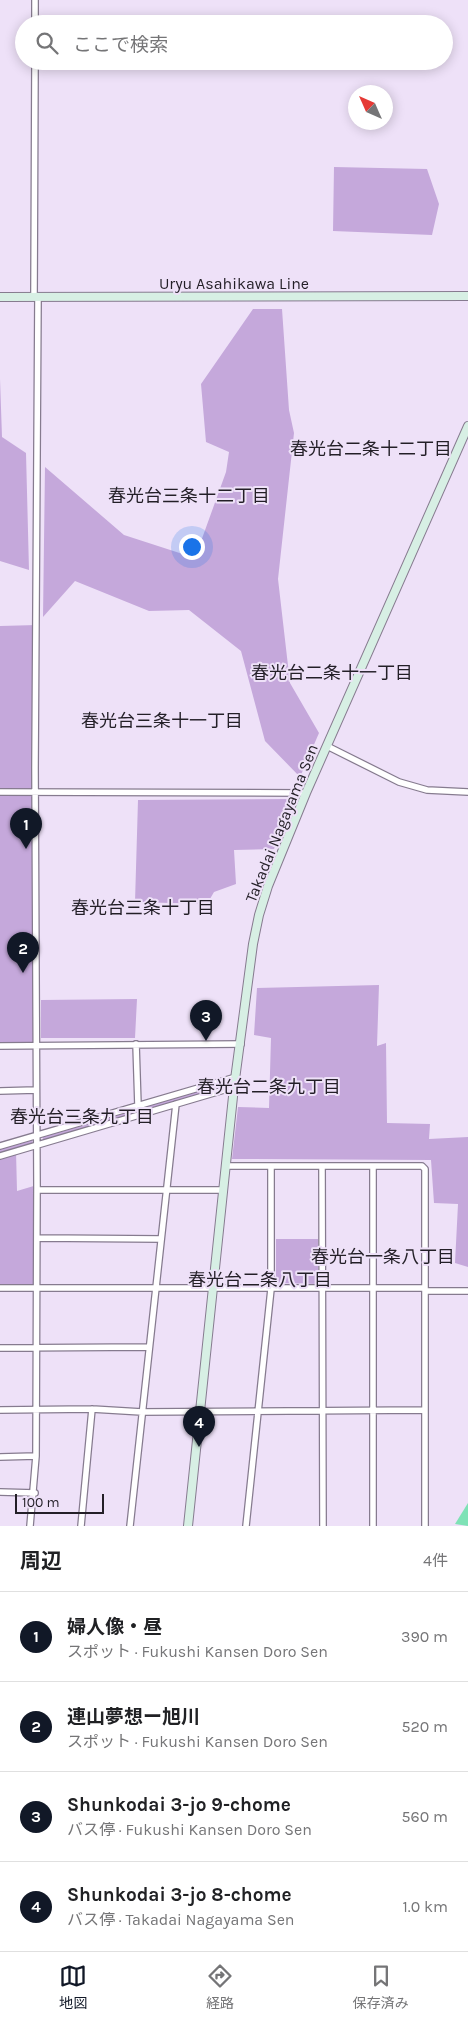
<!DOCTYPE html>
<html lang="ja">
<meta charset="utf-8">
<style>
:root{--surface:#fff;--page:#f6f6f6;--text:#202124;--muted:#757577;--line:#e0e0e0;--accent:#111827}
body{margin:0;font-family:Karla,"Noto Sans JP",sans-serif;background:var(--page);color:var(--text)}
.compass{position:absolute;left:348px;top:85px;width:45px;height:45px;border-radius:50%;background:var(--surface);box-shadow:0 2px 12px #0003;rotate:315deg}
.scale{position:absolute;left:15px;bottom:12px;width:89px;box-sizing:border-box;padding-left:5px;border:2px solid #231f27;border-top:0;font-size:14px;line-height:18px;white-space:nowrap;color:#231f27;-webkit-text-stroke:4px #eee1f8;paint-order:stroke}
.you{position:absolute;left:191px;top:546px;width:18px;height:18px;margin:-12px;border:4px solid #fff;border-radius:50%;background:#1a73e8;box-shadow:0 0 0 8px #1a73e833}
.badge{display:grid;place-items:center;width:32px;height:32px;border-radius:50%;background:var(--accent);color:#fff;font-size:16px;font-weight:700}
.pin{position:absolute;translate:-50% -41px;filter:drop-shadow(0 1px 2px #0008)}
.pin::after{content:'';position:absolute;top:26px;width:18px;height:15px;background:inherit;clip-path:polygon(0 0,100% 0,50% 100%)}
.list{margin:0;padding:0;list-style:none}
h2{display:flex;justify-content:space-between;align-items:center;height:65px;margin:0;padding:0 20px;font-size:21px}
h2 small{font-size:16px;font-weight:400;color:var(--muted)}
.list li{display:grid;grid-template-columns:32px 1fr auto;gap:15px;align-items:center;box-sizing:border-box;height:90px;padding:0 20px;border-top:1px solid var(--line)}
.list b{display:block;font-size:19px;white-space:nowrap}
.list p{margin:0;font-size:16px;white-space:nowrap;color:var(--muted)}
.list em{font-size:16px;font-style:normal;color:var(--muted)}
.icon{flex:none;width:28px;height:28px;fill:none;stroke:currentColor;stroke-width:2;stroke-linecap:round;stroke-linejoin:round}
.map{position:relative;flex:none;width:468px;height:1526px;overflow:hidden}
.search{position:absolute;background:var(--surface);box-shadow:0 2px 12px #0003;left:15px;right:15px;top:15px;height:55px;display:flex;align-items:center;gap:12px;box-sizing:border-box;padding:0 18px;border-radius:28px;color:var(--muted);font-size:19px}
.sheet{height:425px;background:var(--surface)}
nav{display:flex;justify-content:space-around;align-items:center;box-sizing:border-box;height:70px;border-top:1px solid var(--line);background:var(--surface);font-size:14px;color:var(--muted)}
nav a{display:grid;justify-items:center;gap:2px}
nav .on{color:var(--accent)}
.map>svg:first-child{display:block}
.green{fill:#c5a8db}
.water{fill:#7ee2b6}
.lines{fill:none;stroke-linecap:round;stroke-linejoin:round}
.street-casing{stroke:#867b8f;stroke-width:8}
.secondary-casing{stroke:#867b8f;stroke-width:10}
.street{stroke:#fff;stroke-width:5.5}
.secondary{stroke:#d7efe4;stroke-width:8}
.labels{text-anchor:middle;stroke-width:4;stroke-linejoin:round;paint-order:stroke}
.street-label{font-size:16px;fill:#231f27;stroke:#eee1f8}
.neighbourhood-label{font-size:18px;fill:#231f27;stroke:#eee1f8}
</style>
<div class="map">
<svg width="468" height="1526" viewBox="0 0 468 1526">
<rect width="100%" height="100%" fill="#eee1f8"/>
<!-- green -->
<path class="green" d="M 334,167 L 427,169 L 439,204 L 432,235 L 333,231 Z
M 253,309 L 282,309 L 289,410 L 294,433 L 278,579 L 290,683 L 319,733 L 300,777 L 265,741 L 241,651 L 189,610 L 149,611 L 75,581 L 43,617 L 45,467 L 124,535 L 195,558 L 226,472 L 229,452 L 206,442 L 201,384 Z
M 0,379 L 2,437 L 26,453 L 29,570 L 0,561 Z
M 37,625 L 37,1046 L 0,1046 L 0,626 Z
M 292,799 L 294,803 L 274,849 L 234,850 L 236,884 L 214,892 L 207,904 L 135,902 L 138,800 Z
M 379,985 L 377,1046 L 386,1043 L 387,1123 L 430,1124 L 429,1139 L 468,1137 L 468,1267 L 455,1263 L 458,1204 L 434,1203 L 431,1160 L 232,1159 L 238,1107 L 269,1108 L 271,1038 L 254,1035 L 257,988 Z
M 137,999 L 135,1038 L 41,1038 L 41,1000 Z
M 232,1080 L 231,1086 L 45,1140 L 43,1139 L 42,1136 Z
M 33,1138 L 32,1144 L 0,1153 L 0,1147 Z
M 16,1151 L 17,1191 L 37,1185 L 36,1288 L 0,1288 L 0,1156 Z
M 276,1239 L 318,1239 L 318,1284 L 276,1283 Z"/>
<!-- water -->
<path class="water" d="M 468,1503 L 468,1526 L 455,1524 Z"/>
<g class="lines">
<!-- street casing -->
<g class="street-casing">
<path id="street" d="M 35,24 L 35,0
M 34,296 L 35,61
M 327,746 L 399,782 L 427,790 L 468,792
M 0,792 L 306,793
M 136,1044 L 138,1106
M 0,1046 L 241,1044
M 0,1091 L 36,1090
M 0,1146 L 236,1077
M 0,1156 L 234,1087
M 227,1166 L 422,1166 L 425,1169 L 425,1526
M 322,1166 L 323,1526
M 373,1166 L 373,1526
M 37,1190 L 224,1190
M 37,1238 L 161,1239
M 0,1288 L 425,1288
M 425,1291 L 468,1291
M 0,1348 L 149,1347
M 0,1410 L 92,1409 L 142,1412 L 425,1410
M 0,1457 L 36,1456
M 0,1492 L 35,1493
M 30,1526 L 36,1456 L 37,1185 L 35,768 L 38,297
M 81,1526 L 92,1409
M 130,1526 L 176,1104
M 246,1526 L 271,1289 L 271,1167"/>
</g>
<!-- secondary casing -->
<g class="secondary-casing">
<path id="secondary" d="M 0,297 L 468,296
M 188,1526 L 234,1087 L 253,944 L 259,915 L 268,886 L 306,793 L 468,426"/>
</g>
<!-- street -->
<use href="#street" class="street"/>
<!-- secondary -->
<use href="#secondary" class="secondary"/>
</g>
<g class="labels">
<!-- street labels -->
<g class="street-label">
<text x="234" y="289">Uryu Asahikawa Line</text>
<text transform="translate(281 823) rotate(-68)" y="6">Takadai Nagayama Sen</text>
</g>
<!-- neighbourhood labels -->
<g class="neighbourhood-label">
<text x="371" y="455">春光台二条十二丁目</text>
<text x="189" y="502">春光台三条十二丁目</text>
<text x="332" y="679">春光台二条十一丁目</text>
<text x="162" y="727">春光台三条十一丁目</text>
<text x="143" y="914">春光台三条十丁目</text>
<text x="269" y="1093">春光台二条九丁目</text>
<text x="82" y="1123">春光台三条九丁目</text>
<text x="383" y="1263">春光台一条八丁目</text>
<text x="260" y="1286">春光台二条八丁目</text>
</g>
</g>
</svg>
<svg class="compass" viewBox="-18 -18 36 36"><path d="M0-13l5 13h-10z" fill="#e53935"/><path d="M0 13l5-13h-10z" fill="#757577"/></svg>
<div class="scale">100 m</div>
<div class="you"></div>
<div class="pin badge" style="left:26px;top:849px">1</div>
<div class="pin badge" style="left:23px;top:973px">2</div>
<div class="pin badge" style="left:206px;top:1041px">3</div>
<div class="pin badge" style="left:199px;top:1447px">4</div>
<div class="search"><svg class="icon" aria-label="search" viewBox="0 0 24 24"><circle cx="10" cy="10" r="6"/><path d="M15 15l6 6"/></svg>ここで検索</div>
</div>
<section class="sheet">
<h2>周辺<small>4件</small></h2>
<ul class="list">
<li><span class="badge">1</span><div><b>婦人像・昼</b><p>スポット · Fukushi Kansen Doro Sen</p></div><em>390 m</em></li>
<li><span class="badge">2</span><div><b>連山夢想ー旭川</b><p>スポット · Fukushi Kansen Doro Sen</p></div><em>520 m</em></li>
<li><span class="badge">3</span><div><b>Shunkodai 3-jo 9-chome</b><p>バス停 · Fukushi Kansen Doro Sen</p></div><em>560 m</em></li>
<li><span class="badge">4</span><div><b>Shunkodai 3-jo 8-chome</b><p>バス停 · Takadai Nagayama Sen</p></div><em>1.0 km</em></li>
</ul>
</section>
<nav>
<a class="on"><svg class="icon" aria-label="map" viewBox="0 0 24 24"><path d="M3 6l6-2 6 2 6-2v14l-6 2-6-2-6 2zM9 4v14M15 6v14"/></svg>地図</a>
<a><svg class="icon" aria-label="directions" viewBox="0 0 24 24"><path d="M12 3l9 9-9 9-9-9zM9 14v-3h6M13 9l2 2-2 2"/></svg>経路</a>
<a><svg class="icon" aria-label="saved" viewBox="0 0 24 24"><path d="M7 4h10v16l-5-4-5 4z"/></svg>保存済み</a>
</nav>
